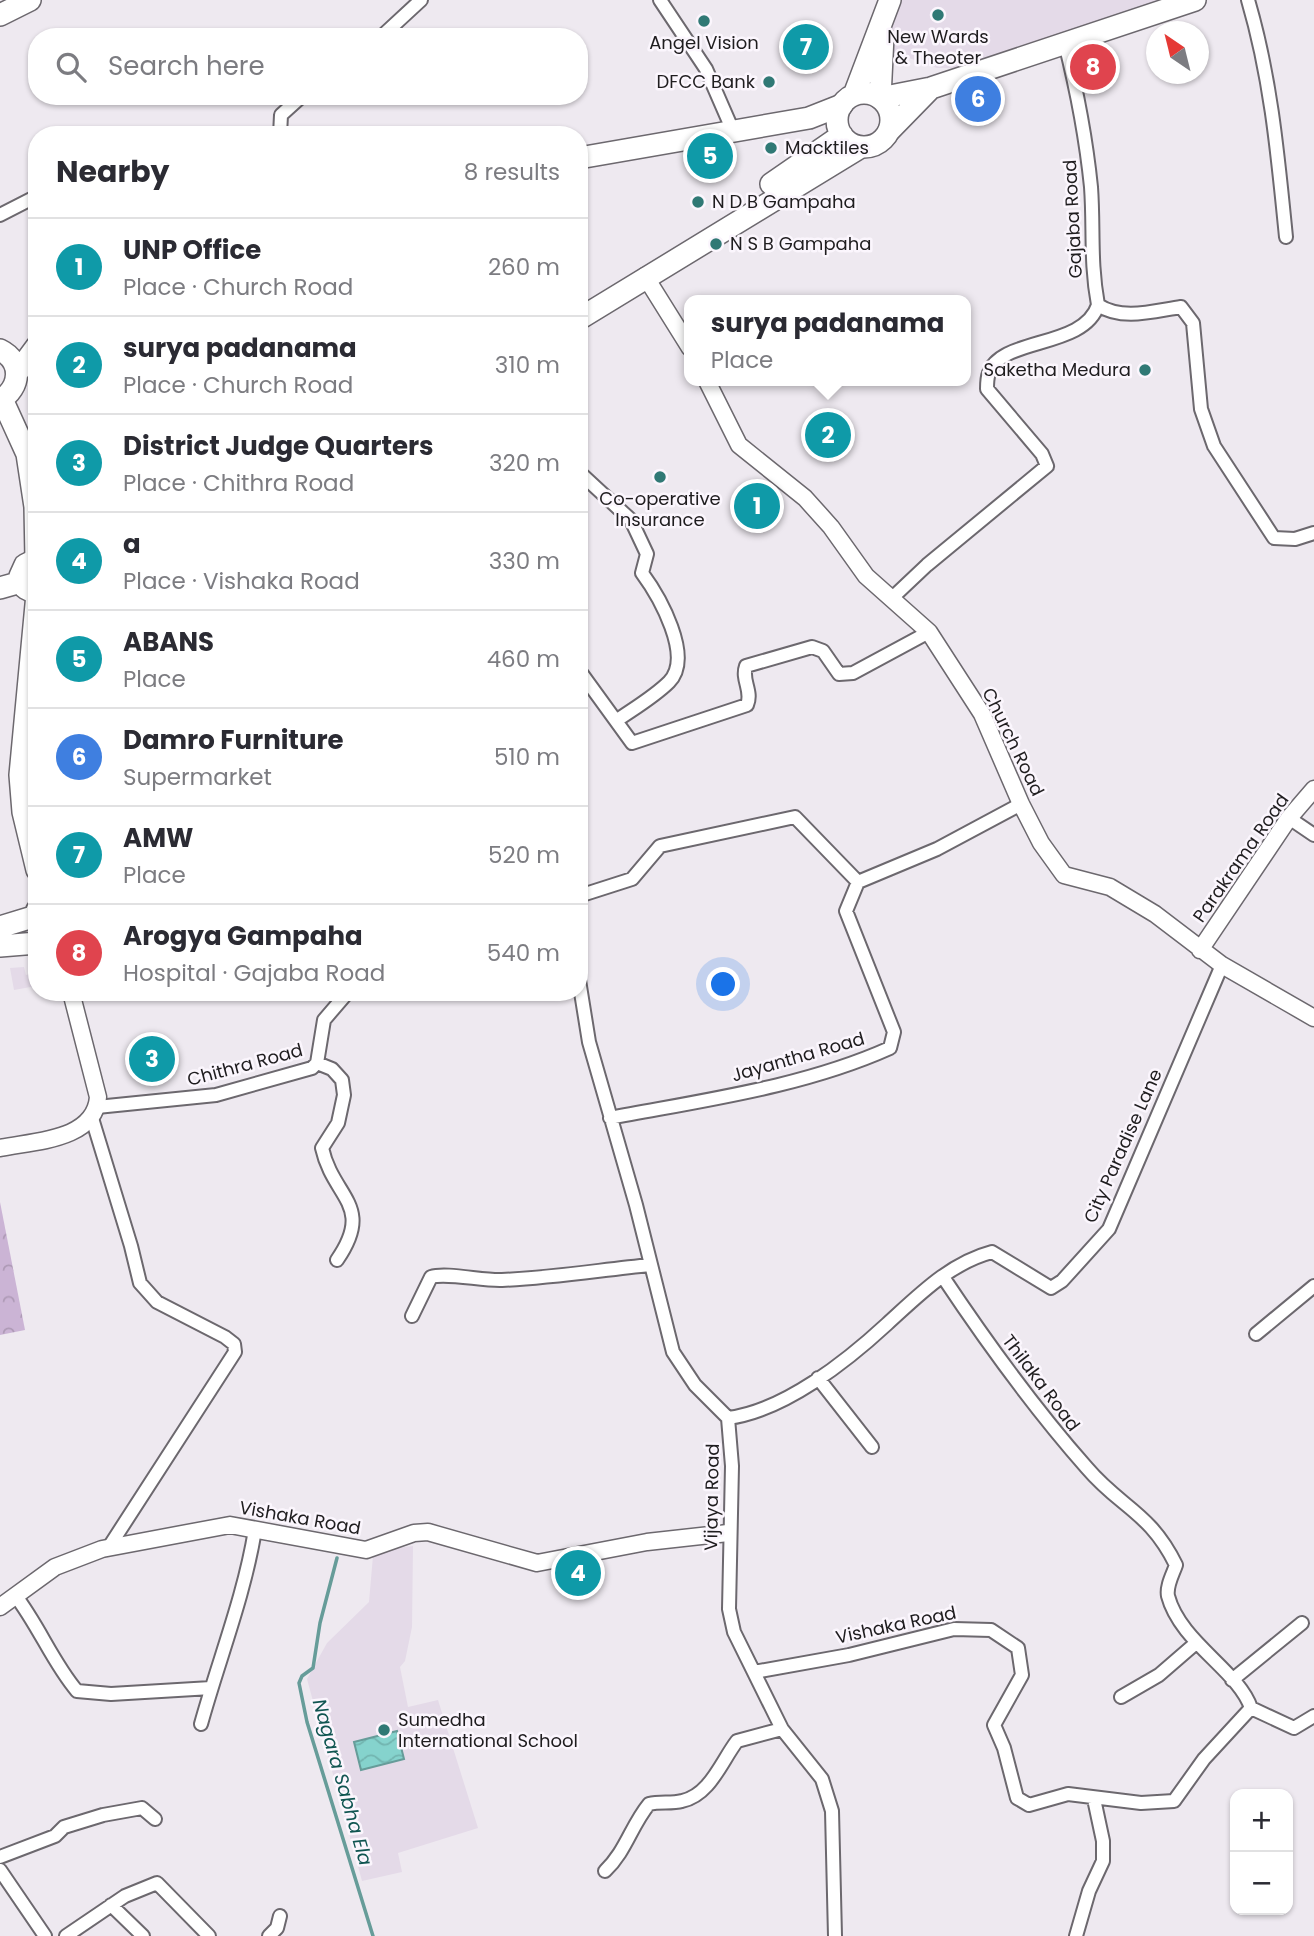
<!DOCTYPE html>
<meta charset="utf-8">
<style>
:root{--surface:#fff;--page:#f2f2f3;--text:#2b2b33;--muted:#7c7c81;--line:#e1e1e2;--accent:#0b8043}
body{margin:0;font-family:Poppins,sans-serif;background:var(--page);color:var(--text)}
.controls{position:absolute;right:21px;bottom:21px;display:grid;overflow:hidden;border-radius:14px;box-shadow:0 2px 5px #0004}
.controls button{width:63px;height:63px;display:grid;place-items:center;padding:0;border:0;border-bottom:2px solid var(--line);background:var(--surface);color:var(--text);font:35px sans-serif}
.compass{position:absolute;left:1146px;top:21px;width:63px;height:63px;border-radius:50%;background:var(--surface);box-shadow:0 2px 5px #0004;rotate:325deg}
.you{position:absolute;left:724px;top:985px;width:24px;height:24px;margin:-18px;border:5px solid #fff;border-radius:50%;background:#1a73e8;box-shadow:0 0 0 10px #1a73e833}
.badge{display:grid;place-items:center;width:46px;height:46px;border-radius:50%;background:var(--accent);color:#fff;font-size:23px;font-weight:700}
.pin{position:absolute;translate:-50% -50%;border:4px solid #fff;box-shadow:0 2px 7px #0006}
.popup{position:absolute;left:684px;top:295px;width:287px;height:91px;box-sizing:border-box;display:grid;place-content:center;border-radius:14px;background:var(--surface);filter:drop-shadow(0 2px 5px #0005);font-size:23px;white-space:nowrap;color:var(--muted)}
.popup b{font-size:26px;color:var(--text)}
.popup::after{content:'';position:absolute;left:50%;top:100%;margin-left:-14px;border:14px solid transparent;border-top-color:var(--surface)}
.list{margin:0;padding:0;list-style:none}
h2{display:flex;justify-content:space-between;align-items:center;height:91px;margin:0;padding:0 28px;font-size:30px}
h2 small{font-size:23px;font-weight:400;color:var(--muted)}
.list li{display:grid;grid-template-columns:46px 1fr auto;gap:21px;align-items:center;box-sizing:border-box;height:98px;padding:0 28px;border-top:2px solid var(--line)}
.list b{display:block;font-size:26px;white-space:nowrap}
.list p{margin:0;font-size:23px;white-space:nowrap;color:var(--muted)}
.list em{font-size:23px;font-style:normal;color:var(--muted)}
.icon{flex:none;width:38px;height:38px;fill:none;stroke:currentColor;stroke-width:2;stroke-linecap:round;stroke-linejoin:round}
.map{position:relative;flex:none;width:1314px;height:1936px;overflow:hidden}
.search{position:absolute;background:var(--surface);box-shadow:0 2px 5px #0004;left:28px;top:28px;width:560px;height:77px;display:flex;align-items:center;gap:18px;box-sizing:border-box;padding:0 24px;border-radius:28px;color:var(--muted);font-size:26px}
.panel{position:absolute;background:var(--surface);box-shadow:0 2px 5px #0004;left:28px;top:126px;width:560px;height:875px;border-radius:28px}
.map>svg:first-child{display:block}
.built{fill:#e4dae8}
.forest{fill:url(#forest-crowns)}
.water{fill:url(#water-waves);stroke:#669c99;stroke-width:2}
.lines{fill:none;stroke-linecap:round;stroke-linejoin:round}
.stream{stroke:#669c99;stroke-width:3.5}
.minor-casing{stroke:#6c686e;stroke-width:16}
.tertiary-casing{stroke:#6c686e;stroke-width:19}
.primary-casing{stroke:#6c686e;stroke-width:24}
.trunk-casing{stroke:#6c686e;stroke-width:24}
.minor{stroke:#fff;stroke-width:12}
.tertiary{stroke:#fff;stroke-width:16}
.primary{stroke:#fff;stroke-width:21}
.trunk{stroke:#fff;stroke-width:21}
.poi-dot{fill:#307975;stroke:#fbf6fd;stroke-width:2.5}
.labels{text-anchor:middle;stroke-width:5;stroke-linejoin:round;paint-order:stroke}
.poi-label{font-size:18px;fill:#1f1d1f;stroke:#fbf6fd;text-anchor:start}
.street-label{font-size:18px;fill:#1f1d1f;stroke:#fbf6fd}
.water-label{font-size:19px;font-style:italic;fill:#105551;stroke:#fbf6fd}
</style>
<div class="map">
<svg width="1314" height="1936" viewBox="0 0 1314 1936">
<defs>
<pattern id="forest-crowns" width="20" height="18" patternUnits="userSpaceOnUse" patternTransform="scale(1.75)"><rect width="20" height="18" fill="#cbb4d5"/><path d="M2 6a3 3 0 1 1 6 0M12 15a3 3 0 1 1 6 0" fill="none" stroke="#ae9ab6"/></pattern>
<pattern id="water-waves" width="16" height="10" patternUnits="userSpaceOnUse" patternTransform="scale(1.75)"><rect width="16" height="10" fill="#85d3cd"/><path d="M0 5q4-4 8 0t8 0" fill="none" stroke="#72b5b0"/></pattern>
</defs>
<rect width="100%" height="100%" fill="#eee9f0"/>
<!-- built -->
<path class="built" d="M 902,0 L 1177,0 L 977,68 L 937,68 L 892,52 L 892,27 Z
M 24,967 L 26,975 L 34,973 L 36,986 L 14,990 L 10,968 Z
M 413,1546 L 412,1627 L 405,1661 L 400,1667 L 408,1707 L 438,1700 L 478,1828 L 398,1853 L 402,1872 L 362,1881 L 307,1679 L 327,1643 L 369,1602 L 373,1556 L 381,1550 Z"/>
<!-- forest -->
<path class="forest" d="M 0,1202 L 25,1330 L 0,1335 Z"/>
<!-- water -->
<path class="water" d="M 397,1731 L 404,1759 L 361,1770 L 354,1742 Z"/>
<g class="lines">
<!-- stream -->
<path class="stream" d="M 337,1558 L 320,1623 L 313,1668 L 302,1676 L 299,1683 L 307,1722 L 373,1936"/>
<!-- minor casing -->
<g class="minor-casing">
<path id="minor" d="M 660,0 L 706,69 L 733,131
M 1248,0 C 1271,78 1278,157 1286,237
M 381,37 L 421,0
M 1065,43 C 1077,91 1086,138 1091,187 C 1094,228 1090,262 1098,305 C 1122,321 1154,311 1181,307 L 1193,323 L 1201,409 L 1214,446 L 1274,538 L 1295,539 L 1314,533
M 280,135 L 281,115 L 302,96
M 0,215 L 37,196
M 579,472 L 631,520 L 647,554 L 642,573 C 659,596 694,657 669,682 C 654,697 633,709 616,721
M 891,599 L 927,565 L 1047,466 L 1042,454 L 987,389 C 987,384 987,378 989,373 C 1000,337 1084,349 1098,305
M 579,670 L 632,743 L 747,705 C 753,691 741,680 746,666 L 812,647 L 823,651 L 839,674 L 853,673 L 929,632
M 1289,818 L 1314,835
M 579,896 L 632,879 L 660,846 L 795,817 L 858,882
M 579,980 L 589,1042 L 636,1205 L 673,1352 L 695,1385 L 728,1418 L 732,1466 L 729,1609 L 734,1632 L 782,1729 L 822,1779 L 832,1811 L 835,1936
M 317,1063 L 332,1069 L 342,1080 L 344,1095 L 338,1123 L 322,1148 C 333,1198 375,1205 337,1260
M 317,1063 L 324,1020 L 348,992
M 97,1107 L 216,1095 L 312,1068 L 317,1063
M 91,1115 L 131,1246 L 140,1283 L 157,1302 L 225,1337 L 234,1344 L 235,1352 L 109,1547
M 610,1118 C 704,1100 803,1087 890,1048 L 894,1032 L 846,911 L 858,882 L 937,849 L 1021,804
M 412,1316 L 431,1277 C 446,1272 483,1281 502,1280 C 551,1278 600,1270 650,1265
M 1256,1334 L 1314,1286
M 818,1378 L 872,1447
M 728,1418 C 784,1411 847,1361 887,1324 C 919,1295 950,1263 992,1252 L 1051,1288 L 1062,1281 L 1109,1229 L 1222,965
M 15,1595 C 39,1626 53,1663 77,1691 L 111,1694 L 211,1688
M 754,1672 L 849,1655 L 954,1629 L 991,1630 L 1018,1648 L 1022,1675 L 994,1725 L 1004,1748 L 1017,1798 L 1029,1805 L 1068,1794 L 1141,1803 L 1174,1801 L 1204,1759 L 1251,1708 C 1239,1671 1180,1642 1168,1596 C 1166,1586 1173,1574 1176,1565 C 1150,1512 1121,1508 1087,1468 C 1034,1408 987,1343 943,1277
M 1232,1680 L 1302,1623
M 1121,1697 L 1159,1675 L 1196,1643
M 1251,1708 L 1294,1728 L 1314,1716
M 201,1724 C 219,1659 244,1597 255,1530
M 0,1857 L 55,1836 L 64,1827 L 103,1815 L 142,1808 L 155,1819
M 0,1870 L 45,1936
M 605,1871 C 626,1851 631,1826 649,1804 C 660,1801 671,1804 682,1801 C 710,1795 721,1762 737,1741 L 782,1729
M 111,1905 L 143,1936
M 66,1936 L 125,1896 L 157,1883 L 209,1936
M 269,1936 L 277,1928 L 280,1916
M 1076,1936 L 1089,1891 L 1103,1861 L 1103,1841 L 1094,1799"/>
</g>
<!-- tertiary casing -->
<g class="tertiary-casing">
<path id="tertiary" d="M 645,276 L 690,348
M 707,381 L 739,445 L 805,498 L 831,527 L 866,576 L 929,632 L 982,714 L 1021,804 L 1041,843 L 1064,875 L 1110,887 L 1155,914 L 1222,965 L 1314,1018
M 1200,950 L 1289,818 L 1314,789
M 0,1148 C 32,1141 95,1141 98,1097 L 71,992
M 0,1607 L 55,1567 L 102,1549 L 230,1525 L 366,1550 L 414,1533 L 428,1532 L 537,1563 L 647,1542 L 728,1533"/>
</g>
<!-- primary casing -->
<g class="primary-casing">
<path id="primary" d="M 0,15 L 30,0
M 880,98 L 931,88 L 1195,0
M 889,131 L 931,88
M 579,158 L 809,118 L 842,105
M 0,350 C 23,361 21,388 0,400
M 17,373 L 37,346
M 2,399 L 27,454 L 35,507 L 36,559
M 37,594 L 20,775 L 23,812 L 37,870
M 0,927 L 36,916 L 37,910
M 0,946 L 37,943"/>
</g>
<!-- trunk casing -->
<g class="trunk-casing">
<path id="trunk" d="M837 120a27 27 0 1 1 54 0a27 27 0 1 1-54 0Z
M 854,95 L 890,0
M 880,98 L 883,36
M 771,184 L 842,135
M 579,319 L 861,147
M 37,559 L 25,565 L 20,576 L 25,588 L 37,594
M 0,588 L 21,582"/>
</g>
<!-- minor -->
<use href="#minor" class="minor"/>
<!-- tertiary -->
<use href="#tertiary" class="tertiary"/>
<!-- primary -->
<use href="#primary" class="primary"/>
<!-- trunk -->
<use href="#trunk" class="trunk"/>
</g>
<!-- markers -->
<g class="poi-dot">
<circle cx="938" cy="15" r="7"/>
<circle cx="704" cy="21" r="7"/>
<circle cx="769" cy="82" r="7"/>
<circle cx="771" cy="148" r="7"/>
<circle cx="698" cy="202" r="7"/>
<circle cx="716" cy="244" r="7"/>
<circle cx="1145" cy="370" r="7"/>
<circle cx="660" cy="477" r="7"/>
<circle cx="384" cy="1730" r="7"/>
</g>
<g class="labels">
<!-- poi labels -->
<g class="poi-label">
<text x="938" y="43" text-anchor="middle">New Wards<tspan x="938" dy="21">&amp; Theoter</tspan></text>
<text x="704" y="49" text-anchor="middle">Angel Vision</text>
<text x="755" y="88" text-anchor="end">DFCC Bank</text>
<text x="785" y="154">Macktiles</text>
<text x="712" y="208">N D B Gampaha</text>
<text x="730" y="250">N S B Gampaha</text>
<text x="1131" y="376" text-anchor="end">Saketha Medura</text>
<text x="660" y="505" text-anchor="middle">Co-operative<tspan x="660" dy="21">Insurance</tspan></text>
<text x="398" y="1726">Sumedha<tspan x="398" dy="21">International School</tspan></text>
</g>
<!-- street labels -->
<g class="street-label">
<text transform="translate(1073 219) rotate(-93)" y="6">Gajaba Road</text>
<text transform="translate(1013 742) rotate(64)" y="6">Church Road</text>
<text transform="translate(1241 858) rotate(-55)" y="6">Parakrama Road</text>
<text transform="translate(798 1057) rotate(-16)" y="6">Jayantha Road</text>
<text transform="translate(245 1065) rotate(-15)" y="6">Chithra Road</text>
<text transform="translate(1123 1146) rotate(-66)" y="6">City Paradise Lane</text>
<text transform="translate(1041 1383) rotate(53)" y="6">Thilaka Road</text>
<text transform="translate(712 1497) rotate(-89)" y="6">Vijaya Road</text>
<text transform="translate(300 1518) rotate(10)" y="6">Vishaka Road</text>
<text transform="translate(896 1625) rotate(-12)" y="6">Vishaka Road</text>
</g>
<!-- water labels -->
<g class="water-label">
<text transform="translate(343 1782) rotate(74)" y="7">Nagara Sabha Ela</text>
</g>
</g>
</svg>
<div class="controls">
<button>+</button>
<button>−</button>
</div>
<svg class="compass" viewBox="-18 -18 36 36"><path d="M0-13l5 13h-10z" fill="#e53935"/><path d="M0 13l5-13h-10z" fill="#7c7c81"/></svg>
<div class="you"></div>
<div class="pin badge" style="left:757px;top:506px;background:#0f9aa8">1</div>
<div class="pin badge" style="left:828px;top:435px;background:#0f9aa8">2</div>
<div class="popup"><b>surya padanama</b>Place</div>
<div class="pin badge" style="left:152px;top:1059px;background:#0f9aa8">3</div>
<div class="pin badge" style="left:578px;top:1573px;background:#0f9aa8">4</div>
<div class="pin badge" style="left:710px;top:156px;background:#0f9aa8">5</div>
<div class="pin badge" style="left:978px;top:99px;background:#3f7fe0">6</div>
<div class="pin badge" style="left:806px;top:47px;background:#0f9aa8">7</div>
<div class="pin badge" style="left:1093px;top:67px;background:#e0444e">8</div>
<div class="search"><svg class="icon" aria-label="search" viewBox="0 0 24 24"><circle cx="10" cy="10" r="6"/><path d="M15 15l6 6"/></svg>Search here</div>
<section class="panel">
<h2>Nearby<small>8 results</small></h2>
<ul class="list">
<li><span class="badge" style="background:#0f9aa8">1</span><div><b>UNP Office</b><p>Place · Church Road</p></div><em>260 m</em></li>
<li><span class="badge" style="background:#0f9aa8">2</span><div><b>surya padanama</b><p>Place · Church Road</p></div><em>310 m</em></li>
<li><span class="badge" style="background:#0f9aa8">3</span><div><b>District Judge Quarters</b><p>Place · Chithra Road</p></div><em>320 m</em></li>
<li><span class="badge" style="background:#0f9aa8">4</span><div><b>a</b><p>Place · Vishaka Road</p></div><em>330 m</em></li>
<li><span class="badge" style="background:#0f9aa8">5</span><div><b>ABANS</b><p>Place</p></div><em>460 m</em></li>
<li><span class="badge" style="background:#3f7fe0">6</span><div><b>Damro Furniture</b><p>Supermarket</p></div><em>510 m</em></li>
<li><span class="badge" style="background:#0f9aa8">7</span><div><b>AMW</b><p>Place</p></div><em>520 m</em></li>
<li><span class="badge" style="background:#e0444e">8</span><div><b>Arogya Gampaha</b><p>Hospital · Gajaba Road</p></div><em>540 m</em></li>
</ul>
</section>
</div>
